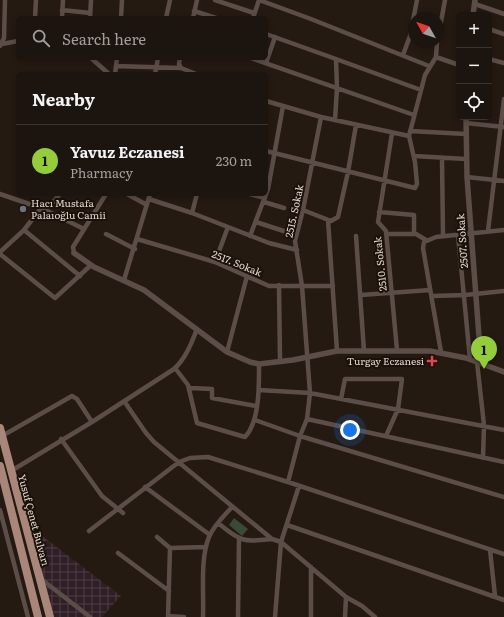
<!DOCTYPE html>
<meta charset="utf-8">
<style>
:root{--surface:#1c140e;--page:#29211c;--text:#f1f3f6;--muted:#a09e9e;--line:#3a332e;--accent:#95cc3b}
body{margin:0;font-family:Literata,serif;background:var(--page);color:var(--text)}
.controls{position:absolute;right:12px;top:12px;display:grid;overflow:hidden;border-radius:6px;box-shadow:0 2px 6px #0003}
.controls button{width:36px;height:36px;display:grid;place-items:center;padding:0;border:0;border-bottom:1px solid var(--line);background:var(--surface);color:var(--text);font:20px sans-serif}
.compass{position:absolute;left:408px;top:12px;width:36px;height:36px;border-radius:50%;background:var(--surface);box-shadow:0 2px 6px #0003;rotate:310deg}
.you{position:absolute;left:350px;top:430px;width:14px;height:14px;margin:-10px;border:3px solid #fff;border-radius:50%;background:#1a73e8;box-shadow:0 0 0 6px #1a73e833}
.badge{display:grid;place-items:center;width:26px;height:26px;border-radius:50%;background:var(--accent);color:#111;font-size:13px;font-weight:700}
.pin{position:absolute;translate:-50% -33px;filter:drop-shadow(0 1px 2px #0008)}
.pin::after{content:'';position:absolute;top:21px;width:14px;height:12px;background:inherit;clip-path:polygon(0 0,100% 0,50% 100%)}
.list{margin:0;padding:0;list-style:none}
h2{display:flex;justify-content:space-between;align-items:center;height:52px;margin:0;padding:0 16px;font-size:17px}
h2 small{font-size:13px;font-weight:400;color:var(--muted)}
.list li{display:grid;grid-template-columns:26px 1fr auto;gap:12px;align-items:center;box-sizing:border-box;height:72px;padding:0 16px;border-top:1px solid var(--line)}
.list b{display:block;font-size:15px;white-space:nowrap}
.list p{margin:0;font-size:13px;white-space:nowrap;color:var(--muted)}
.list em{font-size:13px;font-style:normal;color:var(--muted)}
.icon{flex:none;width:22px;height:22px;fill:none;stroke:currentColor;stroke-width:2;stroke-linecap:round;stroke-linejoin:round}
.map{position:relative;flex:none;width:504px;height:617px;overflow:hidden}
.search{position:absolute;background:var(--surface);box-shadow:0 2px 6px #0003;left:16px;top:16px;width:252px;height:44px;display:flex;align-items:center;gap:10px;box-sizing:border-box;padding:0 14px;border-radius:6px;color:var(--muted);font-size:15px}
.panel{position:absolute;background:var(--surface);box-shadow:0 2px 6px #0003;left:16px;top:72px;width:252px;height:124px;border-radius:6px}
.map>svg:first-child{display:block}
.industrial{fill:url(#industrial-grid)}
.pitch{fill:#394a36}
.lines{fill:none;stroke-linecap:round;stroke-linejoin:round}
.minor{stroke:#5c4d48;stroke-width:4.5}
.tertiary{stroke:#5c4d48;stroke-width:5.5}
.trunk{stroke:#a8867a;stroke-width:8}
.worship-dot{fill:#6b7280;stroke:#1c1109;stroke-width:1.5}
.health-dot{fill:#e0444e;stroke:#1c1109;stroke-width:1.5}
.labels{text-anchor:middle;stroke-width:4;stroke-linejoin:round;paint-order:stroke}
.poi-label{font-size:10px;fill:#e0d8d3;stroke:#1c1109;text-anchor:start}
.street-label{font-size:10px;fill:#e0d8d3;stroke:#1c1109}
</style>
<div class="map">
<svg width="504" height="617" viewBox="0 0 504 617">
<defs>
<pattern id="industrial-grid" width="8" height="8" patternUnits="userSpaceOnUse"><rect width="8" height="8" fill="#2f1e25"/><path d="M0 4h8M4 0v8" fill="none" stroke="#4d3e44"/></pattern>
</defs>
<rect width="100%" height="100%" fill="#251a12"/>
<!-- industrial -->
<path class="industrial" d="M 37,532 L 121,596 L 102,617 L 53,617 L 34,536 Z"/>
<!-- pitch -->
<path class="pitch" d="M 234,518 L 248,529 L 242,536 L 229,525 Z"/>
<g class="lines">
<!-- minor -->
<path class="minor" d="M 215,0 L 254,13
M 475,4 L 504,14
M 62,10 L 90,13
M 194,11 L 216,18
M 35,18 L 36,0
M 62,18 L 63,0
M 90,18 L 91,0
M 121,18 L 122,0
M 166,18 L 170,0
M 193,18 L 197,0
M 253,18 L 259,0 L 311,19 L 429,66
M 489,29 L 504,34
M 266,34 L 336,59 L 337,88 L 335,120
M 438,38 L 445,0
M 2,44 L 18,41
M 0,46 L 4,38 L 5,0
M 403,55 L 410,36 L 417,0
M 436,57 L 459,65
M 91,58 L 109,74
M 180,58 L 179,64 L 181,68
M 251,58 L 414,115
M 336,59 L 421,90
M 489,59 L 504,63
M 266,63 L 275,37
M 116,66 L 181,68 L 196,74
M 115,74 L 117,58
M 155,74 L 158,58
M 266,101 L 321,117 L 409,136
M 466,123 L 504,127
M 410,131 L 466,134
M 392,133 L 378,222 L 386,231 L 397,350
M 266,151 L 415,188 L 417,184 L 415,162 L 409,136 L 425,75 L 436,57 L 437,42
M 414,156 L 466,159
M 442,158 L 443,236
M 467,177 L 504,181
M 0,194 L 41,208 L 84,229
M 127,194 L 147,205
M 250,194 L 265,198
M 149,199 L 192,213 L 269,243 L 297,250
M 264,202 L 284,208
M 303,210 L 331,221 L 338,217 L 348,172 L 356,125
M 379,212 L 414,215 L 414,234
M 192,213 L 197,194
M 328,220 L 337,351
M 256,222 L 296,235
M 24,230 L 80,276
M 488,231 L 504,99
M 106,234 L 135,249
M 386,234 L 416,234 L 426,240
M 458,235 L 470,359
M 250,236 L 268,189 L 283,106
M 356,236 L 364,351
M 137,239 L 215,262 L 269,286 L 333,286
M 0,252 L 24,230 L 41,208 L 50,206 L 59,195
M 74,253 L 73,247 L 106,194
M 0,254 L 55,298 L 91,265
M 215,262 L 228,227
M 124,280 L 150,194
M 279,285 L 280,361
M 361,295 L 430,290
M 432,296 L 465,295 L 504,291
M 227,352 L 247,276
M 441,352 L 423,248 L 424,242 L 436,237 L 504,230
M 477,362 L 484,425 L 483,458
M 175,368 L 188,385 L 197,423 L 245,437 C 260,421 259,385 259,364
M 190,388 L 212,389 L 212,398 L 256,406
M 259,390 L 310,393 L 504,430
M 341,399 L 345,379 L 402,379 L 398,409 L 386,436
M 124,401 L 146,433 L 154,442 L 272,539 L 281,542 L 346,597 L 362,606 L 375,617
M 307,419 L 504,462
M 255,420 L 300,436 L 504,497
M 2,436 L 72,396 L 77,399 L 92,422
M 61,439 L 102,496 L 123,513
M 11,471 L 92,422 L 174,369 C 186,358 191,344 197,329
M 288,482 L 300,436 L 307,419 L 310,393 L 302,286 L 295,241 L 303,210 L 321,117
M 145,487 L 210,535
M 0,510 L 28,617
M 218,523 C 242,542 242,542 272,539
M 287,525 L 504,600
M 89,531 L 179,462 L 190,458 L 208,457 L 288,482 L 504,554
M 157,537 L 170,548 L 206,547
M 490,550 L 495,596
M 118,553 L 169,591
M 41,579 L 90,617
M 168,616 L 184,617
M 168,617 L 170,548
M 203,617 C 204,593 200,558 209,537 C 214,525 224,516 232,507
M 238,617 L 239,539
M 275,617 L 281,542 L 299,486
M 311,617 L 311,567
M 345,617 L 346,597"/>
<!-- tertiary -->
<path class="tertiary" d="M 473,15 L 475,0
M 466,117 L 467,177 L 481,363
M 74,253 L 94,267 L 144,290 L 227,352 L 250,362 L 259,364 L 293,360 L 337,351 L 430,351 L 466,358 L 504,372"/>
<!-- trunk -->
<path class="trunk" d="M 0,428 L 50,617
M 0,466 L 38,617"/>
</g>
<!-- markers -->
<circle class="worship-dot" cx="23" cy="209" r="4"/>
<path class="health-dot" d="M430 355h4v4h4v4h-4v4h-4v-4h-4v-4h4z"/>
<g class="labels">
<!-- poi labels -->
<g class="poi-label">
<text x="31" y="207">Hacı Mustafa<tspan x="31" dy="12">Palaıoğlu Camii</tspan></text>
<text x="424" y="365" text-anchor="end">Turgay Eczanesi</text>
</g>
<!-- street labels -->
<g class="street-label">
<text transform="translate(294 211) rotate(-78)" y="4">2515. Sokak</text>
<text transform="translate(462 241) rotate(-94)" y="4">2507. Sokak</text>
<text transform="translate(237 263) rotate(22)" y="4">2517. Sokak</text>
<text transform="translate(380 264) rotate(-96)" y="4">2510. Sokak</text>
<text transform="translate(34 520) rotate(75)" y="4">Yusuf Çenet Bulvarı</text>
</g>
</g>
</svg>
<div class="controls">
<button>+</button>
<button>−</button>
<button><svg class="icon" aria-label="locate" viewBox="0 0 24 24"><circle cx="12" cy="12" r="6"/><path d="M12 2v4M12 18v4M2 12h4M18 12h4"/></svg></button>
</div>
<svg class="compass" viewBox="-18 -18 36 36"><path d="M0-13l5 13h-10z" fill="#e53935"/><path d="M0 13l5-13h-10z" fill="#a09e9e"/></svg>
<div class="you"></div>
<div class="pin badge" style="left:484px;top:369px">1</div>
<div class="search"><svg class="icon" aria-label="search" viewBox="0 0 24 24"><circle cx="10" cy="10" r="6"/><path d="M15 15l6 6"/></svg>Search here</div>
<section class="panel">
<h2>Nearby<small></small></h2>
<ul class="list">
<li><span class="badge">1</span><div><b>Yavuz Eczanesi</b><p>Pharmacy</p></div><em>230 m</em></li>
</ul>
</section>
</div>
